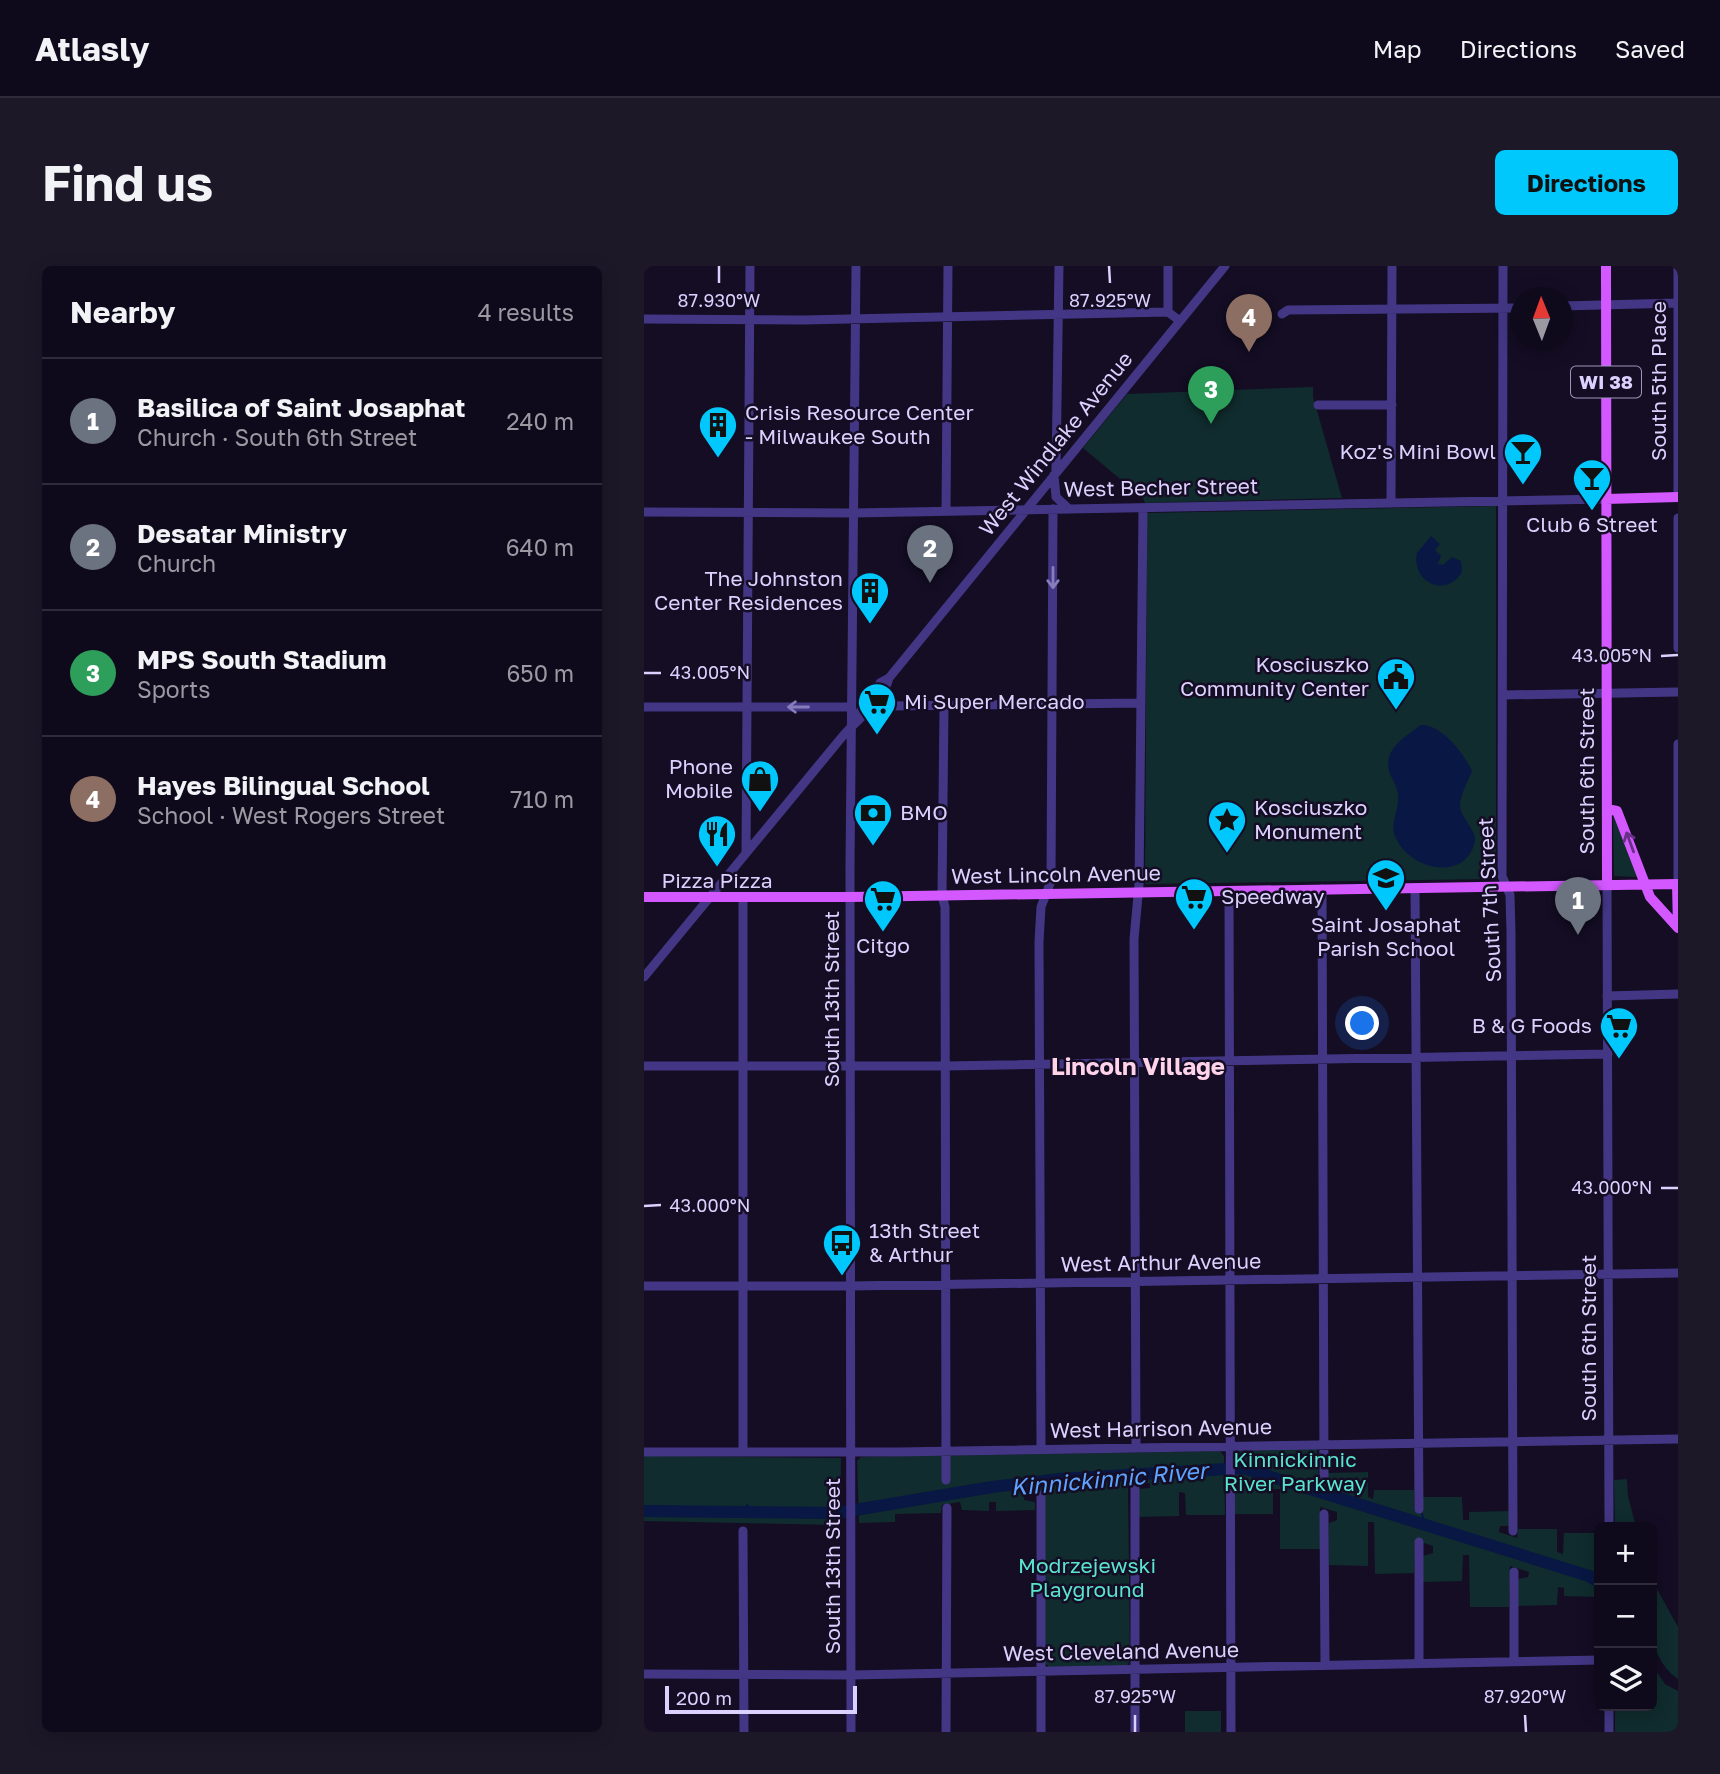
<!DOCTYPE html>
<meta charset="utf-8">
<style>
:root{--surface:#0f0a1b;--page:#1d1828;--text:#f1f3f6;--muted:#9b9aa3;--line:#2f2b3a;--accent:#00c7fc}
body{margin:0;font-family:"Golos Text",sans-serif;background:var(--page);color:var(--text)}
.controls{position:absolute;right:21px;bottom:21px;display:grid;overflow:hidden;border-radius:10px;box-shadow:0 4px 18px #0003}
.controls button{width:63px;height:63px;display:grid;place-items:center;padding:0;border:0;border-bottom:2px solid var(--line);background:var(--surface);color:var(--text);font:35px sans-serif}
.compass{position:absolute;left:866px;top:21px;width:63px;height:63px;border-radius:50%;background:var(--surface);box-shadow:0 4px 18px #0003;rotate:359deg}
.scale{position:absolute;left:21px;bottom:18px;width:192px;box-sizing:border-box;padding-left:7px;border:4px solid #dbd1ff;border-top:0;font-size:19px;line-height:24px;white-space:nowrap;color:#dbd1ff;-webkit-text-stroke:5px #140d24;paint-order:stroke}
.you{position:absolute;left:719px;top:758px;width:24px;height:24px;margin:-18px;border:5px solid #fff;border-radius:50%;background:#1a73e8;box-shadow:0 0 0 10px #1a73e833}
.badge{display:grid;place-items:center;width:46px;height:46px;border-radius:50%;background:var(--accent);color:#fff;font-size:23px;font-weight:700}
.pin{position:absolute;translate:-50% -58px;filter:drop-shadow(0 2px 4px #0008)}
.pin::after{content:'';position:absolute;top:37px;width:24px;height:21px;background:inherit;clip-path:polygon(0 0,100% 0,50% 100%)}
.list{margin:0;padding:0;list-style:none}
h2{display:flex;justify-content:space-between;align-items:center;height:91px;margin:0;padding:0 28px;font-size:30px}
h2 small{font-size:23px;font-weight:400;color:var(--muted)}
.list li{display:grid;grid-template-columns:46px 1fr auto;gap:21px;align-items:center;box-sizing:border-box;height:126px;padding:0 28px;border-top:2px solid var(--line)}
.list b{display:block;font-size:26px;white-space:nowrap}
.list p{margin:0;font-size:23px;white-space:nowrap;color:var(--muted)}
.list em{font-size:23px;font-style:normal;color:var(--muted)}
.icon{flex:none;width:38px;height:38px;fill:none;stroke:currentColor;stroke-width:2;stroke-linecap:round;stroke-linejoin:round}
.map{position:relative;flex:none;width:1034px;height:1466px;overflow:hidden;border-radius:10px}
header{display:flex;align-items:center;gap:42px;box-sizing:border-box;height:98px;padding:0 35px;background:var(--surface);border-bottom:2px solid var(--line)}
header strong{font-size:33px}
nav{display:flex;gap:38px;margin-inline-start:auto;font-size:24px}
.intro{display:flex;align-items:center;justify-content:space-between;box-sizing:border-box;height:168px;padding:0 42px}
h1{margin:0;font-size:49px}
.button{padding:18px 32px;border-radius:10px;background:var(--accent);color:#111;font-size:24px;font-weight:700}
main{display:flex;gap:42px;padding:0 42px}
aside{flex:1;background:var(--surface);border-radius:10px;box-shadow:0 4px 18px #0003}
.map>svg:first-child{display:block}
.green{fill:#102c2e}
.water{fill:#081743}
.lines{fill:none;stroke-linecap:round;stroke-linejoin:round}
.stream{stroke:#081743;stroke-width:2}
.river{stroke:#081743;stroke-width:12}
.minor{stroke:#433785;stroke-width:9}
.major{stroke:#d358ff;stroke-width:10}
.oneway{stroke:#877cbc}
.oneway2{stroke:#6a2f87}
.ticks{fill:none;stroke:#dbd1ff;stroke-width:2.5}
.labels{text-anchor:middle;stroke-width:5;stroke-linejoin:round;paint-order:stroke}
.shield{fill:#140d24;stroke:#9f96bd;stroke-width:2}
.shield-label{font-size:19px;font-weight:bold;fill:#dbd1ff}
.street-label{font-size:21px;fill:#dbd1ff;stroke:#140d24}
.poi-label{font-size:21px;fill:#dbd1ff;stroke:#140d24;text-anchor:start}
.park-label{font-size:21px;fill:#59e3d0;stroke:#140d24}
.water-label{font-size:23px;font-style:italic;fill:#5fa3ff;stroke:#140d24}
.quarter-label{font-size:24px;font-weight:bold;fill:#ffd3ea;stroke:#140d24}
.ticks-label{font-size:18px;text-anchor:middle;fill:#dbd1ff;stroke:#140d24;stroke-width:5;stroke-linejoin:round;paint-order:stroke}
</style>
<header>
<strong>Atlasly</strong>
<nav><a>Map</a><a>Directions</a><a>Saved</a></nav>
</header>
<div class="intro"><h1>Find us</h1><a class="button">Directions</a></div>
<main>
<aside>
<h2>Nearby<small>4 results</small></h2>
<ul class="list">
<li><span class="badge" style="background:#6b7280">1</span><div><b>Basilica of Saint Josaphat</b><p>Church · South 6th Street</p></div><em>240 m</em></li>
<li><span class="badge" style="background:#6b7280">2</span><div><b>Desatar Ministry</b><p>Church</p></div><em>640 m</em></li>
<li><span class="badge" style="background:#2e9e5b">3</span><div><b>MPS South Stadium</b><p>Sports</p></div><em>650 m</em></li>
<li><span class="badge" style="background:#8d6e63">4</span><div><b>Hayes Bilingual School</b><p>School · West Rogers Street</p></div><em>710 m</em></li>
</ul>
</aside>
<div class="map">
<svg width="1034" height="1466" viewBox="0 0 1034 1466">
<rect width="100%" height="100%" fill="#140d24"/>
<!-- green -->
<path class="green" d="M 669,121 L 669,131 L 698,232 L 501,237 L 499,232 L 439,182 L 483,128 Z
M 852,240 L 852,610 L 847,613 L 501,618 L 503,247 Z
M 969,549 L 994,611 L 970,610 Z
M 673,1183 L 675,1213 L 684,1213 L 684,1207 L 724,1206 L 724,1231 L 729,1233 L 730,1224 L 770,1224 L 770,1244 L 778,1244 L 779,1231 L 818,1231 L 819,1254 L 825,1254 L 825,1246 L 865,1245 L 865,1260 L 856,1260 L 855,1266 L 873,1272 L 874,1263 L 913,1263 L 913,1286 L 919,1288 L 920,1267 L 955,1267 L 955,1331 L 920,1330 L 920,1322 L 914,1321 L 913,1339 L 874,1340 L 874,1313 L 884,1311 L 885,1306 L 866,1300 L 865,1341 L 826,1341 L 825,1289 L 819,1289 L 818,1315 L 779,1316 L 779,1290 L 789,1287 L 789,1280 L 771,1274 L 770,1307 L 731,1308 L 730,1256 L 724,1256 L 724,1300 L 685,1299 L 685,1257 L 693,1254 L 693,1246 L 676,1241 L 676,1283 L 636,1283 L 636,1223 L 629,1223 L 629,1248 L 590,1248 L 592,1185 Z
M 576,1185 L 580,1190 L 581,1249 L 542,1249 L 541,1227 L 535,1226 L 535,1250 L 494,1251 L 494,1223 L 506,1222 L 506,1217 L 484,1218 L 486,1395 L 483,1399 L 405,1401 L 401,1397 L 398,1224 L 381,1226 L 380,1234 L 391,1236 L 391,1244 L 352,1245 L 352,1236 L 345,1236 L 345,1245 L 318,1244 L 316,1236 L 298,1239 L 297,1247 L 251,1248 L 251,1256 L 215,1257 L 213,1195 L 217,1191 Z
M 0,1190 L 197,1192 L 196,1259 L 0,1255 Z
M 983,1213 L 984,1230 L 992,1261 L 971,1261 L 970,1214 Z
M 1008,1314 L 1034,1361 L 1034,1413 C 1001,1389 1008,1351 1008,1314 Z
M 1008,1399 L 1021,1418 L 1034,1425 L 1034,1466 L 971,1466 L 971,1440 L 1008,1440 Z
M 541,1445 L 577,1445 L 577,1466 L 541,1466 Z"/>
<!-- water -->
<path class="water" d="M 787,270 L 796,278 L 791,284 L 797,290 L 794,298 L 799,299 L 808,291 L 817,295 L 818,306 C 802,333 767,316 773,287 Z
M 777,459 C 798,458 820,488 828,505 C 824,516 816,528 816,540 C 817,554 835,564 830,579 C 818,617 763,602 751,570 C 746,556 756,542 754,528 C 753,521 749,514 746,508 C 738,483 760,472 777,459 Z"/>
<g class="lines">
<!-- stream -->
<path class="stream" d="M 103,1239 L 110,1246
M 778,1248 L 782,1261"/>
<!-- river -->
<path class="river" d="M 0,1245 L 193,1247 L 348,1221 L 416,1213 L 599,1202 L 945,1310 L 955,1316"/>
<!-- minor -->
<path class="minor" d="M 859,0 L 858,610 L 866,629 L 867,667 L 869,1265
M 1034,0 L 1034,231
M 918,40 L 1034,37
M 524,46 L 524,0
M 638,48 L 644,44 L 876,42
M 0,53 L 160,54 L 524,46 L 536,55
M 674,139 L 748,139
M 412,205 L 415,0
M 410,209 L 412,231 L 424,242
M 747,237 L 748,0
M 302,245 L 304,0
M 0,246 L 210,247 L 962,233
M 1034,252 L 1034,382
M 859,429 L 1034,426
M 232,434 L 246,440 L 497,437
M 300,440 L 298,630 L 301,641 L 302,1214
M 0,441 L 207,441
M 209,456 L 236,417 L 245,412 L 581,0
M 1034,478 L 1034,618
M 102,587 L 106,0
M 963,619 L 965,1261
M 771,622 L 775,1243
M 678,623 L 680,1211
M 585,625 L 587,1466
M 99,631 L 99,1186
M 0,711 L 198,471 C 213,453 239,436 245,412
M 963,730 L 1034,728
M 0,800 L 301,800 L 964,788
M 0,1020 L 206,1020 L 1034,1007
M 492,1181 L 490,673 L 495,619 L 499,242
M 397,1183 L 395,676 L 397,641 L 407,615 L 409,243
M 0,1186 L 255,1186 L 1034,1173
M 491,1221 L 491,1466
M 397,1229 L 397,1466
M 680,1248 L 681,1399
M 99,1265 L 100,1466
M 870,1306 L 870,1395
M 775,1397 L 775,1276
M 0,1408 L 207,1409 L 955,1394
M 965,1440 L 965,1466
M 207,1466 L 206,599 L 212,0
M 302,1466 L 303,1242"/>
<!-- major -->
<path class="major" d="M 962,0 L 963,619
M 962,233 L 1034,231
M 963,543 L 973,545 L 1006,631 L 1034,662
M 0,631 L 206,631 L 1033,618 L 1034,662"/>
</g>
<!-- one-way arrows -->
<defs><path id="oneway-shaft" d="M-6 0H5M1.5-3L5.5 0L1.5 3" fill="none" stroke-width="1.6" stroke-linecap="round" stroke-linejoin="round" transform="scale(1.75)"/></defs>
<g class="oneway">
<use href="#oneway-shaft" transform="translate(409 312) rotate(90)"/>
<use href="#oneway-shaft" transform="translate(154 441) rotate(-180)"/>
</g>
<use class="oneway2" href="#oneway-shaft" transform="translate(986 576) rotate(-110)"/>
<!-- ticks -->
<path class="ticks" d="M 75,0 L 75,17M 465,0 L 466,17M 1017,390 L 1034,389M 0,407 L 17,407M 1017,922 L 1034,922M 0,940 L 17,939M 491,1449 L 491,1466M 881,1449 L 882,1466"/>
<!-- icons -->
<defs>
<g id="building-pin" transform="scale(2.0125)"><path d="M0 17L-7.5 6A9.5 9.5 0 1 1 7.5 6Z" fill="#00c7fc" stroke="#140d24"/><path d="M-4-6H4V6H1V3H-1V6H-4ZM-2.5-4.3h1.7v1.8h-1.7ZM.8-4.3h1.7v1.8H.8ZM-2.5-1h1.7V.8h-1.7ZM.8-1h1.7V.8H.8Z" fill="#111"/></g>
<g id="bar-pin" transform="scale(2.0125)"><path d="M0 17L-7.5 6A9.5 9.5 0 1 1 7.5 6Z" fill="#00c7fc" stroke="#140d24"/><path d="M-6-5H6L.8 .8V4.5H3.5V6h-7V4.5H-.8V.8Z" fill="#111"/></g>
<g id="civic-pin" transform="scale(2.0125)"><path d="M0 17L-7.5 6A9.5 9.5 0 1 1 7.5 6Z" fill="#00c7fc" stroke="#140d24"/><path d="M-.6-6.5H3V-4.5H.6V-3L4-1V1h2V6H-6V1h2V-1L-.6-3ZM-1.2 2.5V6h2.4V2.5Z" fill="#111"/></g>
<g id="supermarket-pin" transform="scale(2.0125)"><path d="M0 17L-7.5 6A9.5 9.5 0 1 1 7.5 6Z" fill="#00c7fc" stroke="#140d24"/><path d="M-6-5.5h2.5l.6 2H6L4.5 2H-2.5L-4.4-4H-6ZM-1.5 3.2a1.3 1.3 0 1 0 .1 0ZM3 3.2a1.3 1.3 0 1 0 .1 0Z" fill="#111"/></g>
<g id="shop-pin" transform="scale(2.0125)"><path d="M0 17L-7.5 6A9.5 9.5 0 1 1 7.5 6Z" fill="#00c7fc" stroke="#140d24"/><path d="M-5-2.5h2.3a2.7 3.5 0 0 1 5.4 0H5L5.5 6h-11ZM-1.5-2.5h3a1.5 2.3 0 0 0-3 0Z" fill="#111"/></g>
<g id="bank-pin" transform="scale(2.0125)"><path d="M0 17L-7.5 6A9.5 9.5 0 1 1 7.5 6Z" fill="#00c7fc" stroke="#140d24"/><path d="M-6-4H6V4H-6ZM0-2.3a2.3 2.3 0 1 0 0 4.6a2.3 2.3 0 1 0 0-4.6Z" fill="#111"/></g>
<g id="sight-pin" transform="scale(2.0125)"><path d="M0 17L-7.5 6A9.5 9.5 0 1 1 7.5 6Z" fill="#00c7fc" stroke="#140d24"/><path d="M0-6L1.8-2.2L6-1.7L2.9 1.2L3.7 5.4L0 3.3L-3.7 5.4L-2.9 1.2L-6-1.7L-1.8-2.2Z" fill="#111"/></g>
<g id="restaurant-pin" transform="scale(2.0125)"><path d="M0 17L-7.5 6A9.5 9.5 0 1 1 7.5 6Z" fill="#00c7fc" stroke="#140d24"/><path d="M-5-6h1v4h1v-4h1v4h1v-4h1v5L-1.5 .5V6h-2V.5L-5-1ZM5-6V6H3V1.5H1.5Q1.5-4 5-6Z" fill="#111"/></g>
<g id="school-pin" transform="scale(2.0125)"><path d="M0 17L-7.5 6A9.5 9.5 0 1 1 7.5 6Z" fill="#00c7fc" stroke="#140d24"/><path d="M0-5L7-2L0 1L-7-2ZM-4 1L0 2.5L4 1V4Q0 6-4 4Z" fill="#111"/></g>
<g id="bus-pin" transform="scale(2.0125)"><path d="M0 17L-7.5 6A9.5 9.5 0 1 1 7.5 6Z" fill="#00c7fc" stroke="#140d24"/><path d="M-5-6H5V4H4V6H2V4H-2V6H-4V4H-5ZM-3.5-4V0h7V-4ZM-3.5 1.2v1.5H-2V1.2ZM2 1.2v1.5H3.5V1.2Z" fill="#111"/></g>
</defs>
<g fill-rule="evenodd">
<use href="#building-pin" x="74" y="159"/>
<use href="#bar-pin" x="879" y="186"/>
<use href="#bar-pin" x="948" y="212"/>
<use href="#building-pin" x="226" y="325"/>
<use href="#civic-pin" x="752" y="411"/>
<use href="#supermarket-pin" x="233" y="436"/>
<use href="#shop-pin" x="116" y="513"/>
<use href="#bank-pin" x="229" y="547"/>
<use href="#sight-pin" x="583" y="554"/>
<use href="#restaurant-pin" x="73" y="568"/>
<use href="#school-pin" x="742" y="612"/>
<use href="#supermarket-pin" x="550" y="631"/>
<use href="#supermarket-pin" x="239" y="633"/>
<use href="#supermarket-pin" x="975" y="760"/>
<use href="#bus-pin" x="198" y="977"/>
</g>
<g class="labels">
<!-- shield labels -->
<rect class="shield" x="927" y="100.5" width="70" height="31" rx="5"/>
<g class="shield-label">
<text x="962" y="123">WI 38</text>
</g>
<!-- street labels -->
<g class="street-label">
<text transform="translate(1015 115) rotate(-90)" y="7">South 5th Place</text>
<text transform="translate(412 178) rotate(-51)" y="7">West Windlake Avenue</text>
<text transform="translate(517 222) rotate(-1)" y="7">West Becher Street</text>
<text transform="translate(943 505) rotate(-90)" y="7">South 6th Street</text>
<text transform="translate(412 609) rotate(-1)" y="7">West Lincoln Avenue</text>
<text transform="translate(846 634) rotate(-93)" y="7">South 7th Street</text>
<text transform="translate(188 733) rotate(-90)" y="7">South 13th Street</text>
<text transform="translate(517 997) rotate(-1)" y="7">West Arthur Avenue</text>
<text transform="translate(945 1072) rotate(-90)" y="7">South 6th Street</text>
<text transform="translate(517 1163) rotate(-1)" y="7">West Harrison Avenue</text>
<text transform="translate(189 1300) rotate(-90)" y="7">South 13th Street</text>
<text transform="translate(477 1386) rotate(-1)" y="7">West Cleveland Avenue</text>
</g>
<!-- poi labels -->
<g class="poi-label">
<text x="101" y="154">Crisis Resource Center<tspan x="101" dy="24">- Milwaukee South</tspan></text>
<text x="852" y="193" text-anchor="end">Koz's Mini Bowl</text>
<text x="948" y="266" text-anchor="middle">Club 6 Street</text>
<text x="199" y="320" text-anchor="end">The Johnston<tspan x="199" dy="24">Center Residences</tspan></text>
<text x="725" y="406" text-anchor="end">Kosciuszko<tspan x="725" dy="24">Community Center</tspan></text>
<text x="260" y="443">Mi Super Mercado</text>
<text x="89" y="508" text-anchor="end">Phone<tspan x="89" dy="24">Mobile</tspan></text>
<text x="610" y="549">Kosciuszko<tspan x="610" dy="24">Monument</tspan></text>
<text x="256" y="554">BMO</text>
<text x="73" y="622" text-anchor="middle">Pizza Pizza</text>
<text x="577" y="638">Speedway</text>
<text x="742" y="666" text-anchor="middle">Saint Josaphat<tspan x="742" dy="24">Parish School</tspan></text>
<text x="239" y="687" text-anchor="middle">Citgo</text>
<text x="948" y="767" text-anchor="end">B &amp; G Foods</text>
<text x="225" y="972">13th Street<tspan x="225" dy="24">&amp; Arthur</tspan></text>
</g>
<!-- park labels -->
<g class="park-label">
<text x="651" y="1201">Kinnickinnic<tspan x="651" dy="24">River Parkway</tspan></text>
<text x="443" y="1307">Modrzejewski<tspan x="443" dy="24">Playground</tspan></text>
</g>
<!-- water labels -->
<g class="water-label">
<text transform="translate(465 1213) rotate(-5)" y="8">Kinnickinnic River</text>
</g>
<!-- quarter labels -->
<g class="quarter-label">
<text x="494" y="809">Lincoln Village</text>
</g>
</g>
<g class="ticks-label">
<text x="75" y="41">87.930°W</text>
<text x="466" y="41">87.925°W</text>
<text x="968" y="396">43.005°N</text>
<text x="66" y="413">43.005°N</text>
<text x="968" y="928">43.000°N</text>
<text x="66" y="946">43.000°N</text>
<text x="491" y="1437">87.925°W</text>
<text x="881" y="1437">87.920°W</text>
</g>
</svg>
<div class="controls">
<button>+</button>
<button>−</button>
<button><svg class="icon" aria-label="layers" viewBox="0 0 24 24"><path d="M12 4l9 5-9 5-9-5zM3 14l9 5 9-5"/></svg></button>
</div>
<svg class="compass" viewBox="-18 -18 36 36"><path d="M0-13l5 13h-10z" fill="#e53935"/><path d="M0 13l5-13h-10z" fill="#9b9aa3"/></svg>
<div class="scale">200 m</div>
<div class="you"></div>
<div class="pin badge" style="left:934px;top:669px;background:#6b7280">1</div>
<div class="pin badge" style="left:286px;top:317px;background:#6b7280">2</div>
<div class="pin badge" style="left:567px;top:158px;background:#2e9e5b">3</div>
<div class="pin badge" style="left:605px;top:86px;background:#8d6e63">4</div>
</div>
</main>
